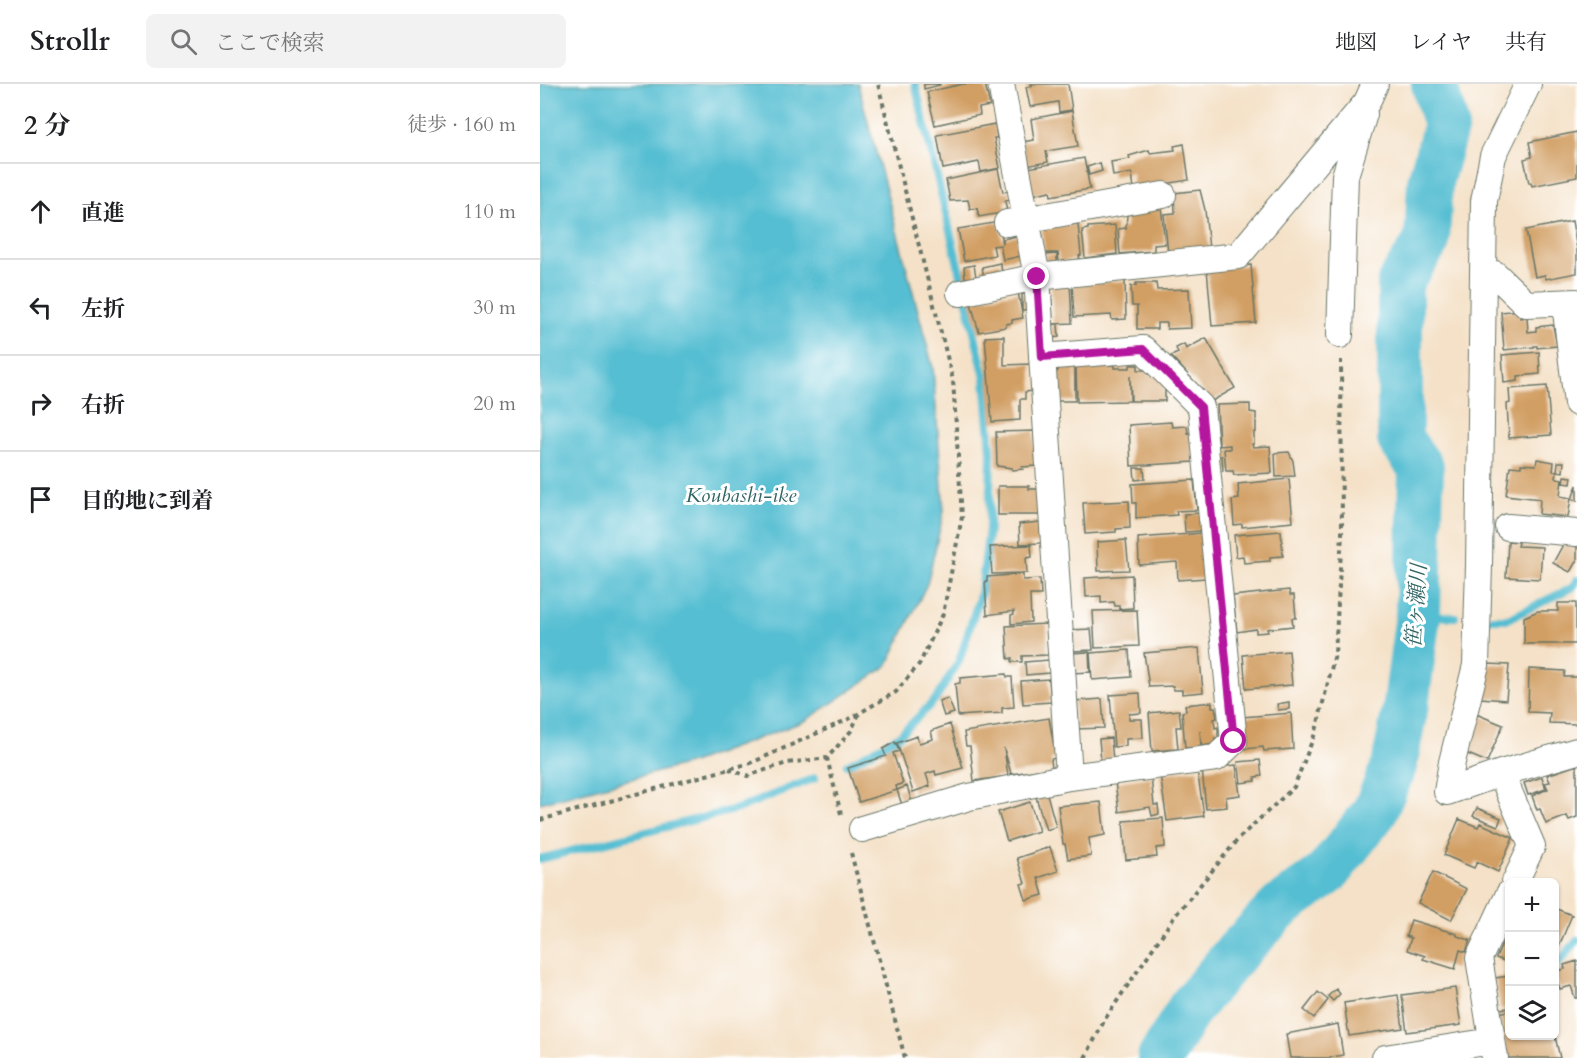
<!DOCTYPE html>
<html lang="ja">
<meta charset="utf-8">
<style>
:root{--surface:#fff;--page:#f2f2f2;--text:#202124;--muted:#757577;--line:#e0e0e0}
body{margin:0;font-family:Cardo,"Noto Serif JP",serif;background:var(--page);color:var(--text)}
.controls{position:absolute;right:18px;bottom:18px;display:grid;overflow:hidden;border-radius:9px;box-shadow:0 2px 4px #0004}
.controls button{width:54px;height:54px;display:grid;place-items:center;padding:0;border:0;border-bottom:2px solid var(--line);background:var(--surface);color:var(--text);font:30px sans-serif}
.stop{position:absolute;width:18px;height:18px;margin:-14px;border:4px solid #b5179e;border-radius:50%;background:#fff}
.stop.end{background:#b5179e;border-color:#fff;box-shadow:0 2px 6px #0008}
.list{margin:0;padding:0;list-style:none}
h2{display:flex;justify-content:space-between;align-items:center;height:78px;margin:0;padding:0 24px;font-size:26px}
h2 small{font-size:20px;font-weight:400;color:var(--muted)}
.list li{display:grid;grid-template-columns:39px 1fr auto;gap:18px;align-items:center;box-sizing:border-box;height:96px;padding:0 24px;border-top:2px solid var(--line)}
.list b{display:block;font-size:22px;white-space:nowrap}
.list em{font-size:20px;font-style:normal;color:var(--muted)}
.icon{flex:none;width:33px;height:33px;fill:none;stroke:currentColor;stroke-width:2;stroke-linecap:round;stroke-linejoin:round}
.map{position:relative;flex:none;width:1037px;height:974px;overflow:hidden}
header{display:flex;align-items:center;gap:36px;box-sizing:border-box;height:84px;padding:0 30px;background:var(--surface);border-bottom:2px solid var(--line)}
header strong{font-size:28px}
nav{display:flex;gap:33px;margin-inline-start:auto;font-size:21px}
.search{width:420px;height:54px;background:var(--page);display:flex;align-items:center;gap:15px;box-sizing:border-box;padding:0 21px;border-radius:9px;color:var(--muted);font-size:22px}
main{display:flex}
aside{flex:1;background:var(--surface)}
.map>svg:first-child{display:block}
.water{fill:#55bed2;stroke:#3a7e83;stroke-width:1.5}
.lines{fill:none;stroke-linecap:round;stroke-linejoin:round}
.stream{stroke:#55bed2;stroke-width:8}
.river{stroke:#55bed2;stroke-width:46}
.building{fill:#d19f63}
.street-casing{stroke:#6a7667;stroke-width:28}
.path{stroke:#6a7667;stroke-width:4;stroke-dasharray:4.5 4.5;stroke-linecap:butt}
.street{stroke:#fff;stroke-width:26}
.route{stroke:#b5179e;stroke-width:8}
.labels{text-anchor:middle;stroke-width:6;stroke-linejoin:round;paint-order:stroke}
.water-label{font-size:21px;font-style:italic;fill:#2f6463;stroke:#fff}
</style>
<header>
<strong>Strollr</strong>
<div class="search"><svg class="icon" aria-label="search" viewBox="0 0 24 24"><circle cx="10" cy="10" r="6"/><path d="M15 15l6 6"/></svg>ここで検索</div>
<nav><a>地図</a><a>レイヤ</a><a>共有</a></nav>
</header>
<main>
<aside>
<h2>2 分<small>徒歩 · 160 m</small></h2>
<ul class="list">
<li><svg class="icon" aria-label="ahead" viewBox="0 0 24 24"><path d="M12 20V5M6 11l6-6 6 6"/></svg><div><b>直進</b></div><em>110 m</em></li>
<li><svg class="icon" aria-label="left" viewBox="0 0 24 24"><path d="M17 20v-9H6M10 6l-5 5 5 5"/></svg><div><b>左折</b></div><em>30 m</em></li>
<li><svg class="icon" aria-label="right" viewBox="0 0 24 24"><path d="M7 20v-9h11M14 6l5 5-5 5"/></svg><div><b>右折</b></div><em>20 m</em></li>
<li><svg class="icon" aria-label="arrive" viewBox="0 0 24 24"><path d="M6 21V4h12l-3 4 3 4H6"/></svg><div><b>目的地に到着</b></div></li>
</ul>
</aside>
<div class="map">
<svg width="1037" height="974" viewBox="0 0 1037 974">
<rect width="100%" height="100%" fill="#fff"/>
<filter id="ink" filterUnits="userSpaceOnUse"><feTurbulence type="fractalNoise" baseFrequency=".0167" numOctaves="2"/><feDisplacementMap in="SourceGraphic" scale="12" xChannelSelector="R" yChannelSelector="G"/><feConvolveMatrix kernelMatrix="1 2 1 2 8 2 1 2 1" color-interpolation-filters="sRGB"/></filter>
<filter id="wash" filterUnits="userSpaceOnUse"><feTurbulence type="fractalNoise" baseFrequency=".008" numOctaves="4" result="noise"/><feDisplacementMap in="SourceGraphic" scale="24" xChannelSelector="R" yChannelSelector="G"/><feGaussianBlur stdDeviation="1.35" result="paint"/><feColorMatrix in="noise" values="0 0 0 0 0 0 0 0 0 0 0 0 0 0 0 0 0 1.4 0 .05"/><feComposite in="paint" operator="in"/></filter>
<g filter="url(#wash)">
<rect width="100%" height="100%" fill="#f4e1c7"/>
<!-- water -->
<path class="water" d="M 0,0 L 318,0 L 393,284 L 404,427 L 387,500 L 347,582 L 265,637 L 152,679 L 0,719 Z"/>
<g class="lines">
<!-- stream -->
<path class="stream" d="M 878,531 L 915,533
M 951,535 L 968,535 L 1033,503 L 1037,496
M 307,681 L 358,653 L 396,615 L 419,577 L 441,508 L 449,444 L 451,368 L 445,294 L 375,0
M 0,775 L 197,725 L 275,694
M 1018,880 L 1037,856"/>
<!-- river -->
<path class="river" d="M 620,974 L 650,924 L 694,871 L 740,823 L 786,790 L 834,729 L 854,682 L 866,620 L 878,531 L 881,384 L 860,355 L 860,198 L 887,157 L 890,98 L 906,41 L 894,0"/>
</g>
<g id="blocks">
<!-- building -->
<path class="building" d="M 384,0 L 400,0 L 400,1 L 384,5 Z
M 423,0 L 445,0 L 450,22 L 439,24 L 440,31 L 395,41 L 387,8 Z
M 491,0 L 528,0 L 532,26 L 519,28 L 518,18 L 490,23 L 486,3 L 492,2 Z
M 532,27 L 538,62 L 506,67 L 508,78 L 486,82 L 481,58 L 494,56 L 491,35 Z
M 455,40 L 457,54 L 454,54 L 460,84 L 441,88 L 439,78 L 403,85 L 397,51 Z
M 1037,48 L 1037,93 L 992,102 L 991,99 L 989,99 L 984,75 L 992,73 L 989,58 Z
M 644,60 L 649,96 L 594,105 L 592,89 L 573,92 L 571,78 L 590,75 L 589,72 L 609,66 L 610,69 L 635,66 L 634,62 Z
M 544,74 L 550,105 L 511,112 L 510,107 L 492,111 L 488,84 Z
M 560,79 L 562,87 L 549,91 L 547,83 Z
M 458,85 L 463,108 L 469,107 L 471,116 L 465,117 L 467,128 L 439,133 L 437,124 L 430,125 L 428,116 L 410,117 L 406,96 Z
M 660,106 L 665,126 L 669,165 L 628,169 L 624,130 L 635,129 L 634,109 Z
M 621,122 L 625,160 L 614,161 L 614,167 L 580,170 L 578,145 L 586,144 L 587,131 Z
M 1032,137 L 1037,165 L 1037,189 L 1006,195 L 1005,191 L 995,193 L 986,146 Z
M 459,138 L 463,160 L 463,155 L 477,152 L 481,172 L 463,176 L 460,161 L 453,162 L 455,171 L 424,177 L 418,145 Z
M 538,140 L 541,171 L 539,172 L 540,175 L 519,178 L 518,169 L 505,169 L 502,147 L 504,144 Z
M 575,141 L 577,170 L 545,174 L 542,146 L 548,145 L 548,143 Z
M 517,170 L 517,178 L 506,179 L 505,171 Z
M 460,179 L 463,191 L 444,194 L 442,183 Z
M 434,181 L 436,193 L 425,194 L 424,183 Z
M 711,181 L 716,239 L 672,242 L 667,185 Z
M 585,197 L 586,235 L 572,236 L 571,231 L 534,233 L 532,200 Z
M 596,199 L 616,199 L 617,206 L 649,205 L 651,244 L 627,245 L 627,239 L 617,239 L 617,245 L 597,245 L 597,222 L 592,222 L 591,202 L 596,202 Z
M 530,200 L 532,239 L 513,240 L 511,201 Z
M 478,208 L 483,234 L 472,236 L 472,239 L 466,240 L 466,243 L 439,248 L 430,216 Z
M 482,210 L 489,210 L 489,226 L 482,226 Z
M 980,226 L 980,234 L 987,233 L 988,248 L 996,247 L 996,243 L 1013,241 L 1017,262 L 997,264 L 997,262 L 994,262 L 994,263 L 964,266 L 961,228 Z
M 518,240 L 519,253 L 512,254 L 511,241 Z
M 464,252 L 464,281 L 491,280 L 493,307 L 485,308 L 485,315 L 480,315 L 480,336 L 452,338 L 445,253 Z
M 666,254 L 695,304 L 672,317 L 631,272 L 638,269 L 636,264 L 644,260 L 646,265 Z
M 999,268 L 1000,290 L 978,292 L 978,297 L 964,299 L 962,271 Z
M 575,281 L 575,284 L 590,284 L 590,281 L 598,281 L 598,286 L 608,286 L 608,290 L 615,290 L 625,300 L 625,317 L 591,317 L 590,292 L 590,317 L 537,318 L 536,282 Z
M 520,283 L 535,283 L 535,317 L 516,317 L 515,291 Z
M 1007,302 L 1011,351 L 969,354 L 967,320 L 970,319 L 969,305 Z
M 710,320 L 710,328 L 716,329 L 716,348 L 714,348 L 714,360 L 712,360 L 713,363 L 730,362 L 732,389 L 694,391 L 693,387 L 686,387 L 684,365 L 690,365 L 690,361 L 679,362 L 677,321 Z
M 631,338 L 632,343 L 647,342 L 648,349 L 652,349 L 654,378 L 591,382 L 589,341 Z
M 494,347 L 496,382 L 482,383 L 483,385 L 472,386 L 472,384 L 457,382 L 456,348 Z
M 749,368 L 753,377 L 755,392 L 736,393 L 735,369 Z
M 682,372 L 683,387 L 679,388 L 677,373 Z
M 997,375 L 1014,378 L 1013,387 L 1017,387 L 1016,394 L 1022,395 L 1020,412 L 1031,414 L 1028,433 L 999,430 L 1000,415 L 966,411 L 970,382 L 981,383 L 981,380 L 996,381 Z
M 1018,378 L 1024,378 L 1023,388 L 1017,387 Z
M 594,384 L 604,384 L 605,395 L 595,396 Z
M 1024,392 L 1032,393 L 1031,400 L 1023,399 Z
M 749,395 L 753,438 L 702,443 L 702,440 L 694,441 L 692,416 L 699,415 L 698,400 Z
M 654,396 L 657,426 L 636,427 L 637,431 L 596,434 L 596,419 L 593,419 L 592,400 Z
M 1037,401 L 1037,417 L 1032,415 Z
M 458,402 L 489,402 L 489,405 L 498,405 L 500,431 L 458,431 Z
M 589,417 L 590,444 L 576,445 L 576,448 L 545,450 L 543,419 Z
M 662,429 L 662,447 L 645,448 L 644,430 Z
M 500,438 L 501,459 L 480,460 L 479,440 Z
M 741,447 L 743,472 L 730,473 L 730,477 L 704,479 L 703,472 L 696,473 L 694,451 Z
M 663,449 L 666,494 L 638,496 L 637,478 L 599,481 L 598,454 Z
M 586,456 L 589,486 L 558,487 L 557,458 Z
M 968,457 L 979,458 L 978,462 L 1002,463 L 1000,495 L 966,493 Z
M 1025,457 L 1037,463 L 1037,476 L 1030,488 L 1013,479 Z
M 491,461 L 492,473 L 486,474 L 487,489 L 452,490 L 450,463 Z
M 483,490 L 483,496 L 500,495 L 501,511 L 490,511 L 491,538 L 471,540 L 471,531 L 474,530 L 474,527 L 447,531 L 445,497 L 447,497 L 447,493 Z
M 592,491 L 593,524 L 579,525 L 579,522 L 575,522 L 574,518 L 561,519 L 561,512 L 546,513 L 545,494 Z
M 749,506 L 750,511 L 754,511 L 756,534 L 752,534 L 753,542 L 727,545 L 728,548 L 716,549 L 716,545 L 697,548 L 693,512 Z
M 1018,519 L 1036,519 L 1036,560 L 984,560 L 984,533 L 998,527 L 1018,527 Z
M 597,526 L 599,562 L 555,564 L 553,527 Z
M 507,540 L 508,571 L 482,572 L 482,578 L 472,578 L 472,574 L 468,575 L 466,542 Z
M 551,545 L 553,566 L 531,567 L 530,546 Z
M 659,564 L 663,608 L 642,610 L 642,606 L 634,606 L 633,602 L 609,603 L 604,569 Z
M 589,566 L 591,593 L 552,596 L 550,569 Z
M 749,567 L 752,601 L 706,605 L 703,571 Z
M 549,568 L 550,588 L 531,589 L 530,569 Z
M 509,576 L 510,589 L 486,591 L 485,578 Z
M 948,580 L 969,581 L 966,616 L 940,614 Z
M 989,585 L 1025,587 L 1024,593 L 1037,593 L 1037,640 L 1009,639 L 1010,629 L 988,628 Z
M 466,590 L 467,593 L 472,593 L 474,623 L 462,624 L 462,629 L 418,632 L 415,600 L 420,599 L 420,594 Z
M 509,595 L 511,618 L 483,620 L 481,597 Z
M 600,609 L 601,629 L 589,630 L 589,635 L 602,635 L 603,654 L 586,655 L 586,662 L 574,663 L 570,611 Z
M 408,614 L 414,629 L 404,632 L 399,617 Z
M 562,615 L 564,644 L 535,645 L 534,617 Z
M 672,618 L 672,623 L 675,623 L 677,634 L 674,635 L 675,644 L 678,643 L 678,654 L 675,654 L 674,660 L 662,662 L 660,647 L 661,663 L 645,664 L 642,628 L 646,627 L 645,621 Z
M 749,618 L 749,625 L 738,626 L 737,620 Z
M 639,626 L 641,643 L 636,643 L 638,665 L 612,667 L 609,629 Z
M 751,629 L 753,665 L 724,667 L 723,663 L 705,665 L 702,633 Z
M 936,630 L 963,641 L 947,678 L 921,667 Z
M 509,634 L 516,674 L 511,675 L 512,684 L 471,690 L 464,664 L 468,692 L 434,697 L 430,662 L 426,662 L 424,648 Z
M 410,640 L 423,684 L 396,691 L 395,687 L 386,690 L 390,702 L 373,708 L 357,659 L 377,652 L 379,659 L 393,655 L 391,647 Z
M 571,654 L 573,677 L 561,678 L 559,655 Z
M 355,658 L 359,667 L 353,669 L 363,699 L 356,702 L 357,706 L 319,718 L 308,684 L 346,672 L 343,665 Z
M 720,676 L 722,692 L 715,693 L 715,697 L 701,699 L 698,678 Z
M 696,681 L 700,711 L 686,713 L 687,723 L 666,725 L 662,685 Z
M 1037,681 L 1037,733 L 1029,736 L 1027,732 L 1006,740 L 1000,725 L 997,726 L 992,712 L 1008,705 L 1005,699 L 1010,698 L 1007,691 Z
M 657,685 L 664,732 L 627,737 L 620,690 Z
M 611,693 L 614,721 L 618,721 L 619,730 L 612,732 L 610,723 L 579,728 L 575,698 Z
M 1002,693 L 1006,705 L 988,711 L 984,699 Z
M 367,702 L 372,718 L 362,721 L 357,706 Z
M 507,710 L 516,743 L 506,746 L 496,713 Z
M 490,718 L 499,747 L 467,757 L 458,728 Z
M 561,718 L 565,751 L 549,754 L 551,772 L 528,775 L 525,760 L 523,760 L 518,722 Z
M 937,724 L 961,734 L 958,742 L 933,732 Z
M 623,734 L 625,763 L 616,764 L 617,773 L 586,776 L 583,737 Z
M 919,735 L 938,743 L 940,739 L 973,754 L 958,788 L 937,778 L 934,784 L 904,771 Z
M 510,763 L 518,787 L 498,794 L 503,811 L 486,816 L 481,800 L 485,799 L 477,774 Z
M 893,788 L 927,805 L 911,836 L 878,819 Z
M 1014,824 L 1032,831 L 1015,872 L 1014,872 Z
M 871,836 L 917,850 L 917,852 L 930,856 L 926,868 L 920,866 L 915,885 L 883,875 L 885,872 L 867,866 L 871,854 L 866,852 Z
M 969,842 L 969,857 L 964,855 Z
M 964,856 L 969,858 L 969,879 L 956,874 Z
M 1037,877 L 1037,914 L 1035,914 L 1031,902 L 1020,905 L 1014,888 L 1025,885 L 1024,881 Z
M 969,892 L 969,924 L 960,925 L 955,894 Z
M 915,904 L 921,941 L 867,948 L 862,911 Z
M 796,905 L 800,910 L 793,917 L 788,912 Z
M 778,908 L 788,916 L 774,934 L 764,926 Z
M 858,911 L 863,944 L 809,952 L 804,919 Z
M 969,927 L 969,952 L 1015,952 L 1020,974 L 968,974 L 958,929 Z
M 798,940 L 803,971 L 787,974 L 750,974 L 746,950 Z"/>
</g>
</g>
<g filter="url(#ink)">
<use href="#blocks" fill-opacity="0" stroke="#6a7667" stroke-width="1.5"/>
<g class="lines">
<!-- street casing -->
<g class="street-casing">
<path id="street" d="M 988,0 L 953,72 L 944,117 L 939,482 L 936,581 L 912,678 L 907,708 L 961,689 L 1037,667
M 467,139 L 623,111
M 944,190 L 955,190 L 986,220 L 1037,218
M 420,209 L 497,193 L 698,172 L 827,18 L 835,0
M 1025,219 L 1037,319
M 800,251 L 805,92 L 824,30
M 502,273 L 603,265 L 661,323 L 694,657 L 676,674 L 529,693
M 968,443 L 1037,449
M 961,689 L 992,762 L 975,798
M 322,745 L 429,713 L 529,693 L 497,193 L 461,0
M 845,974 L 952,957
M 955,974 L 939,874 L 969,810"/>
</g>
<!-- path -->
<path class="path" d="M 189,685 L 207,692 L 247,679 L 287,674
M 301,730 L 287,674 L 311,647 L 319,630
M 0,736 L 211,679 L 311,634 L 356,608 L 380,579 L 403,530 L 422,433 L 413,296 L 338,0
M 311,769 L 365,974
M 545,974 L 565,935 L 634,833 L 699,754 L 754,703 L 776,647 L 795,570 L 802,449 L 801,276"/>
<!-- street -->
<use href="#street" class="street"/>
</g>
</g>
<g class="lines" filter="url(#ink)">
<!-- route -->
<path class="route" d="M 497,193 L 502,273 L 603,265 L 661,323 L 694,657"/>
</g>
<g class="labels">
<!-- water labels -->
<g class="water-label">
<text x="201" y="418">Koubashi-ike</text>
<text transform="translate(876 522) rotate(-86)" y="7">笹ヶ瀬川</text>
</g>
</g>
</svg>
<div class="controls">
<button>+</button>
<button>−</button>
<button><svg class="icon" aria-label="layers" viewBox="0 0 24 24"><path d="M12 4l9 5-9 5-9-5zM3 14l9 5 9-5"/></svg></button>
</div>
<div class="stop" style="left:694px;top:657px"></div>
<div class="stop end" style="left:497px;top:193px"></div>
</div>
</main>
